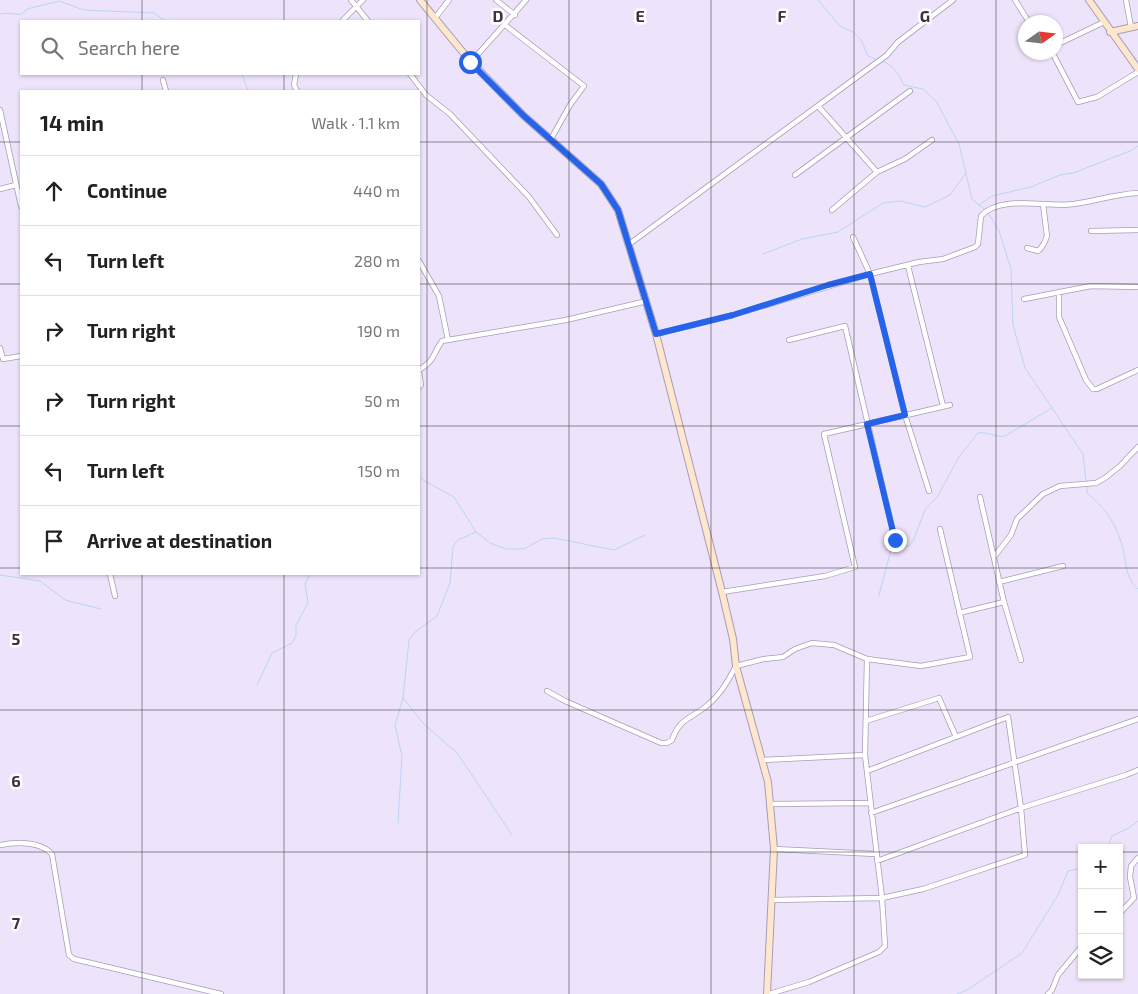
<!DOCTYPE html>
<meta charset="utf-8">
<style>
:root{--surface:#fff;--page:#f2f2f2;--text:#222;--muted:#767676;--line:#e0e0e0}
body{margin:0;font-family:"Exo 2",sans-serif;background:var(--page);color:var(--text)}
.controls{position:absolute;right:15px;bottom:15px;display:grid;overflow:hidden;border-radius:0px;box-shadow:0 1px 4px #0004}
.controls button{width:45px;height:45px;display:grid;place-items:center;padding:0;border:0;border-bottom:1px solid var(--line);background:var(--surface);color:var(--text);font:25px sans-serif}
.compass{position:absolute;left:1018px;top:15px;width:45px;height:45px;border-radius:50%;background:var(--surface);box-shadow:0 1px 4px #0004;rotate:76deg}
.stop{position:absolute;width:15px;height:15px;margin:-11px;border:4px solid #2563eb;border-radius:50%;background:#fff}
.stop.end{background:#2563eb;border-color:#fff;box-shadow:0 1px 5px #0008}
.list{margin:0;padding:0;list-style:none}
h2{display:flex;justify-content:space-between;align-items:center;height:65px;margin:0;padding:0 20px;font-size:21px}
h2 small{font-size:16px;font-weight:400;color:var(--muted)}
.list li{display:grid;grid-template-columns:32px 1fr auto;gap:15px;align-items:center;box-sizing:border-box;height:70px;padding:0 20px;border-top:1px solid var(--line)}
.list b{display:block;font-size:19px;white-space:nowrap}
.list em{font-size:16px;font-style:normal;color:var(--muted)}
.icon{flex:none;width:28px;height:28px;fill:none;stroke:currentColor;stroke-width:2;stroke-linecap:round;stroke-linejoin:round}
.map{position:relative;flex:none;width:1138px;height:994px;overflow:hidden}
.search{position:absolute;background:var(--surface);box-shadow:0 1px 4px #0004;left:20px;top:20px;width:400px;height:55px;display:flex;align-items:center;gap:12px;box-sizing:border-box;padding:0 18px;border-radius:0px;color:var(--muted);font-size:19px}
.panel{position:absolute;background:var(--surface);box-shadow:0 1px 4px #0004;left:20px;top:90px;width:400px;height:485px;border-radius:0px}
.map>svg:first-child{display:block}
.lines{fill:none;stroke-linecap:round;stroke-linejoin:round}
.stream{stroke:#bad4f5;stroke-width:1}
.street-casing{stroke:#a79cb7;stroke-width:6}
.secondary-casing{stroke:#a79cb7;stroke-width:8}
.street{stroke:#fff;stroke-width:4.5}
.secondary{stroke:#fee7cd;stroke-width:6}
.route{stroke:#2563eb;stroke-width:6}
.grid{fill:none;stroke:#393540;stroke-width:1;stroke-opacity:0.55}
.grid-label{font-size:16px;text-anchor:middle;font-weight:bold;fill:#393540;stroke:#fff;stroke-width:5;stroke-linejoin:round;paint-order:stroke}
</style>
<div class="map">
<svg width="1138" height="994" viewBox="0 0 1138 994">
<rect width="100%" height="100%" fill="#ede4fb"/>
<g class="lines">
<!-- stream -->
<path class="stream" d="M 818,0 L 840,26 L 853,32 L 861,40 L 868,56 L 878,60
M 0,14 C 8,12 14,15 22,14 L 27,9 L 59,1 L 84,10 L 154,13 L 166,21
M 881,61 C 893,64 899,75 904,85 L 923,89 L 936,101 L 959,144 L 972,199 L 985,210
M 242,74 L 248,91
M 979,205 L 992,196 L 1031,187 L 1060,175 L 1073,173 L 1130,151 L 1138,146
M 988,213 L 999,231 L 1011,269 L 1013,325 L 1025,368 L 1083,454 L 1086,482
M 763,254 L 802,239 L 838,232 L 883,203 L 900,201 L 925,207 L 950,195 L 966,173
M 419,474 L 423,480 L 454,497 L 476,532 L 490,543 L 506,549 L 524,549 L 542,539 L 554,538 L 614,550 L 645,535
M 1087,486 L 1087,493 C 1104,508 1112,517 1120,539 C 1127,556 1123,577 1138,589
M 0,575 L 40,581 L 65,600 L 101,609
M 879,595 L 892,546 L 909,546 L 913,541 L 925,510 L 937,497 L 959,457 L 978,433 C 988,431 995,438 1005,436 L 1052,408
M 257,685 L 272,653 L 292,643 L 296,636 L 296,625 L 308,603 L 305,584 L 310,574
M 403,698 L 423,723 L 458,754 L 512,835
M 398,823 L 402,756 L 395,725 L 403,698 L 409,640 L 415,632 L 437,616 L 450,583 L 453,547 L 458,540 L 476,532
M 1107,848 L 1112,836 L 1129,828 L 1138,821
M 957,994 L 967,990 L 1022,953 L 1058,895 L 1068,871 L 1082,868"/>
<!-- street casing -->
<g class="street-casing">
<path id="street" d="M 351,0 L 368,21
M 496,0 L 515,15
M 1015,0 L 1029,22
M 1126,0 L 1131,27
M 435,18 L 449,0
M 342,21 L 363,0
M 505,25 L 584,86 L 570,105 L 551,139
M 1056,45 L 1104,22
M 1052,52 L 1078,102 L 1097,97 L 1138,72
M 471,62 L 526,0
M 296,74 L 294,85 L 297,91
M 410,74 L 426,95 L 450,114 L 529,197 L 557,235
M 163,80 L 166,91
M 818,106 L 877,172
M 0,110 L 21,206
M 795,175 L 910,91
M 0,189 L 16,185
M 832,210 L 877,172 L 905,159 L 932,140
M 1091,231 L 1138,230
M 853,237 L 870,274 L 905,415 L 929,491
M 628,245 L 887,55 L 898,42 L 953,0
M 1027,248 L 1038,251 C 1043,247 1045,242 1047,236 L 1043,204
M 419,261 L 439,296 L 448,340 L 566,320 L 647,301
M 908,266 L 943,406
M 1059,293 L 1059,317 L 1086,380 L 1093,389 L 1097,389 L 1138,370
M 1024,299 L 1091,286 L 1138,287
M 656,334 L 733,315 L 870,274 L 919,262 L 943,259 L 975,247 L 978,244 L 981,216 C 1000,194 1048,208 1074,204 C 1095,201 1116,194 1138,193
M 789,340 L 845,326 L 895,540
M 0,348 L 3,359 L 21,356
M 419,370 C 436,359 431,357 442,341 L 448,340
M 419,372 L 421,385 L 419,387
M 980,497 L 1004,602 L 1021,660
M 994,557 L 1011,535 L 1017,519 L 1043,494 L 1060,486 L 1096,483 L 1105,478 L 1120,466 L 1138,447
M 110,574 L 115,596
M 999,582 L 1063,566
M 722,592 L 825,576 L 855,567 L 824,434 L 950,405
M 959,613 L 1004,602
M 547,691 L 565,701 L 661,743 L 667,743 L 672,740 C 680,716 695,718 711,702 C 722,692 729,679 736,666 L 764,659 L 783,657 L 795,649 L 812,643 L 834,645 L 867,659 L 921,666 L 970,657 L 940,529
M 866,721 L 939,698 L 956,737
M 763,760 L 865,755
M 771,804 L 871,803
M 871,813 L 1138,719
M 0,845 C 17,842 39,841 52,854 L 69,955 L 74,959 L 221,994
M 774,849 L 876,854
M 877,861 L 1021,808 L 1126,775 L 1138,770
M 772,900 L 882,898 L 923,889 L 1025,855 L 1021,808 L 1008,717 L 867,771
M 1119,914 L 1134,898 L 1130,877 L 1131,866 L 1138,858
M 769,994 L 809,982 L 879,952 L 885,946 L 882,898 L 865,755 L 867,659
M 1048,994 L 1052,990 L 1058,975 L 1082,946"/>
</g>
<!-- secondary casing -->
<g class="secondary-casing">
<path id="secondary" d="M 420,0 L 471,62 L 524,116 L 601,184 L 618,210 L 656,334 L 722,592 L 733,639 L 736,666 L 768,782 L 774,849 L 767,994
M 1089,0 L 1138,69
M 1110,32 L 1138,26"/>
</g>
<!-- street -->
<use href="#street" class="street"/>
<!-- secondary -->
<use href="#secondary" class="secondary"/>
</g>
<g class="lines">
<!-- route -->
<path class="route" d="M 470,62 L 524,116 L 601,184 L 618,210 L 656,334 L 733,315 L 828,285 L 870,274 L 905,415 L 867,424 L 895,540"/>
</g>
<!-- grid -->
<path class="grid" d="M 142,0 L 142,21M 284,0 L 284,21M 427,0 L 427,994M 569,0 L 569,994M 711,0 L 711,994M 854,0 L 854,994M 996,0 L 996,994M 142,74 L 142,91M 284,74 L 284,91M 0,142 L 21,142M 419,142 L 1138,142M 0,284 L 21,284M 419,284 L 1138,284M 0,426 L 21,426M 419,426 L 1138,426M 0,568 L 21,568M 419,568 L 1138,568M 142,574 L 142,994M 284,574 L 284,994M 0,710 L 1138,710M 0,852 L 1082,852M 1119,852 L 1138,852"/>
<g class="grid-label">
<text x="498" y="22">D</text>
<text x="640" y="22">E</text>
<text x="782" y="22">F</text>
<text x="925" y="22">G</text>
<text x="16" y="645">5</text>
<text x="16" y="787">6</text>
<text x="16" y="929">7</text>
</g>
</svg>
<div class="controls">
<button>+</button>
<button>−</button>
<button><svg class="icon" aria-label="layers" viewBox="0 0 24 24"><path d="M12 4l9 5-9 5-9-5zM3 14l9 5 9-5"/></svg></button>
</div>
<svg class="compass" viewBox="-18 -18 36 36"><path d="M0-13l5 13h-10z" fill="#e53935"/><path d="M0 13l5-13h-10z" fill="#767676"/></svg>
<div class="stop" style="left:470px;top:62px"></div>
<div class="stop end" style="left:895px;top:540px"></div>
<div class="search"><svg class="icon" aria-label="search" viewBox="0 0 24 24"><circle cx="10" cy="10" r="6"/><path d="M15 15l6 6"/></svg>Search here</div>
<section class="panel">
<h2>14 min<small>Walk · 1.1 km</small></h2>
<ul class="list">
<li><svg class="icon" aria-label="ahead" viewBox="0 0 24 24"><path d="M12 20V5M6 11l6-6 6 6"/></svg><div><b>Continue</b></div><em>440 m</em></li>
<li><svg class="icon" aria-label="left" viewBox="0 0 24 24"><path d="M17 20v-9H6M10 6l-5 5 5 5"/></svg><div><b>Turn left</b></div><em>280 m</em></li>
<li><svg class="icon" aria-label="right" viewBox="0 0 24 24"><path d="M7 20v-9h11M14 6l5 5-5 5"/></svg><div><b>Turn right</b></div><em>190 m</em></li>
<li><svg class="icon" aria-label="right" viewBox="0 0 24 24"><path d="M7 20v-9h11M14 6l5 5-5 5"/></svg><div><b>Turn right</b></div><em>50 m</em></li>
<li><svg class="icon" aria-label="left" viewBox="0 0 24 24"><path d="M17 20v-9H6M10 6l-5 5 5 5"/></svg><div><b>Turn left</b></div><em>150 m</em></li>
<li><svg class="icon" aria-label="arrive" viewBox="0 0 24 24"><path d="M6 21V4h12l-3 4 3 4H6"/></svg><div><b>Arrive at destination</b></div></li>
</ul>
</section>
</div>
